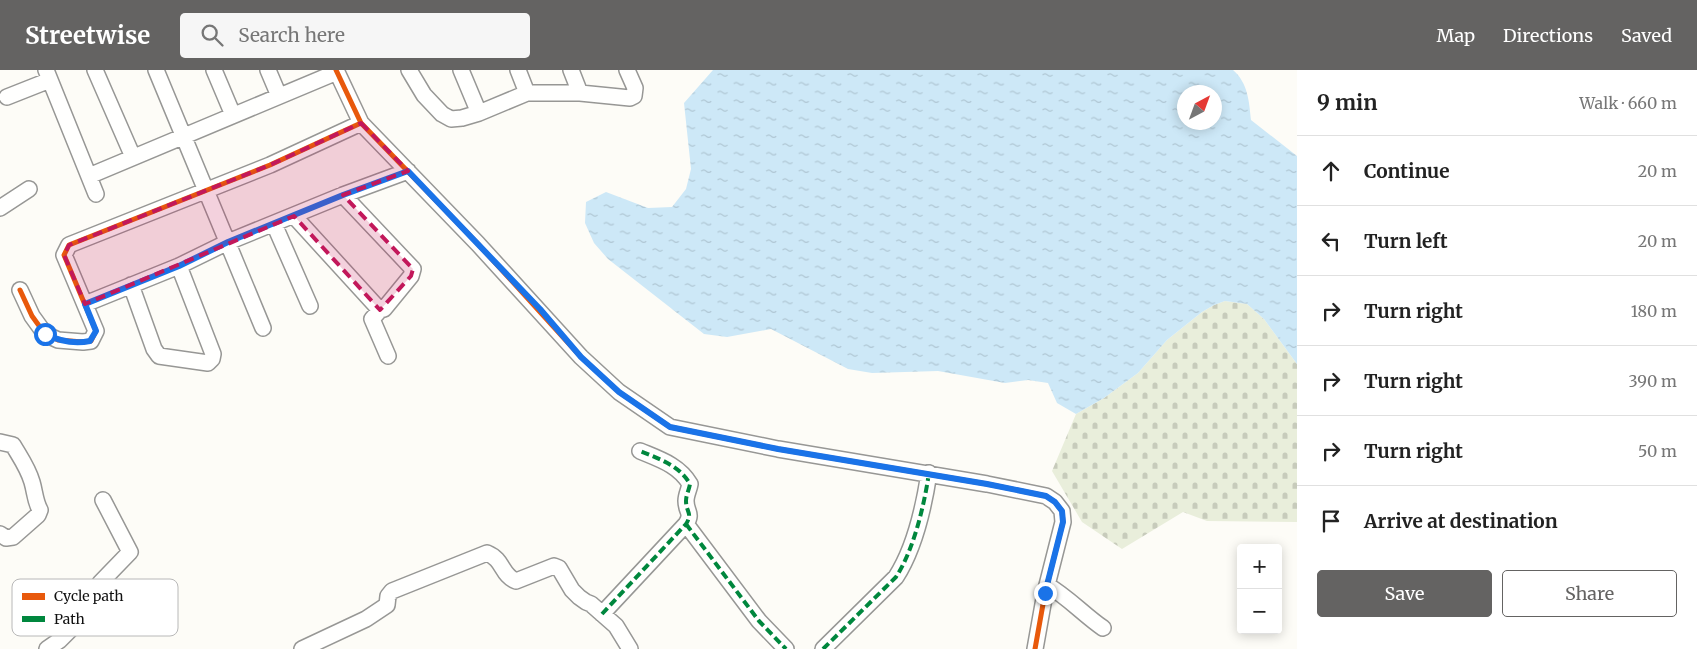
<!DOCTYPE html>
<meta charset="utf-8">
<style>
:root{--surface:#fff;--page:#f6f6f6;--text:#222;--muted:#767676;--line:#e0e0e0;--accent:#646362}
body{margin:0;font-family:Merriweather,serif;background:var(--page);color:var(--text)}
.controls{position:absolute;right:15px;bottom:15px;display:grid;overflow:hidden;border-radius:5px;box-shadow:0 2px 12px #0003}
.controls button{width:45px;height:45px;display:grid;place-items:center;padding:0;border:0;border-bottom:1px solid var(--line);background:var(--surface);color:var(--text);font:25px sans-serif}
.compass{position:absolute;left:1177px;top:15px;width:45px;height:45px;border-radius:50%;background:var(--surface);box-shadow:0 2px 12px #0003;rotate:41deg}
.stop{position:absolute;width:15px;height:15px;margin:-11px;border:4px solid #1a73e8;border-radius:50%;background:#fff}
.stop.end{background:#1a73e8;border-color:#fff;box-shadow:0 1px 5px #0008}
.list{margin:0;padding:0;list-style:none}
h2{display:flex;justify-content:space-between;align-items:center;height:65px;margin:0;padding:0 20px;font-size:21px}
h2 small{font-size:16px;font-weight:400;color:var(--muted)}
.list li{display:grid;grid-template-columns:32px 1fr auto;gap:15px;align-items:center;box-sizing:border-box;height:70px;padding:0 20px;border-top:1px solid var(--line)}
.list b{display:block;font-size:19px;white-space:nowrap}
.list em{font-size:16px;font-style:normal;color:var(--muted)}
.actions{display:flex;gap:10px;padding:15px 20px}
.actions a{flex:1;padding:11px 0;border:1px solid var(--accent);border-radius:5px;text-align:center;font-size:18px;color:var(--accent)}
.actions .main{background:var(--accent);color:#fff}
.icon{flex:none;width:28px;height:28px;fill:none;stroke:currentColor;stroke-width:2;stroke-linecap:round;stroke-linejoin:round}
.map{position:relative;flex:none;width:1297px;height:579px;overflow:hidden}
header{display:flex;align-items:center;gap:30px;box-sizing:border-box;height:70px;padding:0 25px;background:var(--accent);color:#fff}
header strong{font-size:24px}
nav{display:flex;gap:28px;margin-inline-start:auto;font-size:18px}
.search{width:350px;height:45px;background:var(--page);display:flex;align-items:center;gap:12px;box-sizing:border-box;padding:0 18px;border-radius:5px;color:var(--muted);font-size:19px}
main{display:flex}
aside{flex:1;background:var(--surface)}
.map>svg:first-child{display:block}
.cemetery{fill:url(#cemetery-stones)}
.water{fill:url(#water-ripples);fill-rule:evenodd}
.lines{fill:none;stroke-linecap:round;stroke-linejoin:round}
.minor-casing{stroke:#979795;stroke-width:18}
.minor{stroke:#fffffe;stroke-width:15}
.quiet{stroke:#00873e;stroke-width:4;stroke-dasharray:8 4;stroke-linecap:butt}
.cycleway-casing{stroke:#fff;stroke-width:8}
.cycleway{stroke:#e8590c;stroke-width:5}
.route{stroke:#1a73e8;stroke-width:6}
.marked{fill:#c2185b;fill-opacity:0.2;stroke:#c2185b;stroke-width:4;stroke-dasharray:10 6;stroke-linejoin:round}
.key{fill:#fff;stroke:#b8b8b8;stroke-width:1}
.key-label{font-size:14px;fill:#111}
</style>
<header>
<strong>Streetwise</strong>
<div class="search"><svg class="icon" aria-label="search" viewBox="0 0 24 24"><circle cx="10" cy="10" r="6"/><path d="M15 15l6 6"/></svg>Search here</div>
<nav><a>Map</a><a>Directions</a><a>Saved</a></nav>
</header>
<main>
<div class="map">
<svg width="1297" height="579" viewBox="0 0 1297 579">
<defs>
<pattern id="cemetery-stones" width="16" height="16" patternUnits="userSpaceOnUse" patternTransform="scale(1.25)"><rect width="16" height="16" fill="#e9eedb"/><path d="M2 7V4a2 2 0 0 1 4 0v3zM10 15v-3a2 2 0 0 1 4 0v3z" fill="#c7cbbb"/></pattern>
<pattern id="water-ripples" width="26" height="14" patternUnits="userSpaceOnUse" patternTransform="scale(1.25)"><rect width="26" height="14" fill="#cde8f7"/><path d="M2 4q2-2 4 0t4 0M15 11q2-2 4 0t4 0" fill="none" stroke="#afc6d3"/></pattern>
</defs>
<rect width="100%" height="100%" fill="#fdfcf7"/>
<!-- cemetery -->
<path class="cemetery" d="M 1225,231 L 1247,234 L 1264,249 L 1297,294 L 1297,452 L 1207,451 L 1183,442 L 1122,479 L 1082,452 L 1052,401 L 1076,344 L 1104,328 L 1138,303 L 1167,270 L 1202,242 L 1214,235 Z"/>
<!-- water -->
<path class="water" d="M 713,0 L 1233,0 C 1248,13 1249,31 1251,50 L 1297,86 L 1297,294 L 1264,249 L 1247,234 L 1225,231 L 1214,235 L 1202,242 L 1167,270 L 1138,303 L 1104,328 L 1076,344 L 1057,333 L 1048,313 L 1028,310 L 1005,313 L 938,301 L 872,303 L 848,299 L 771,259 L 727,267 L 704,264 L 608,189 L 594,173 L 585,153 L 586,132 L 606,122 L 648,138 L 672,137 L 686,119 L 691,99 L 684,33 ZM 1184,22 L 1214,22 L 1214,52 L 1184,52 Z"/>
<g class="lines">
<!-- minor casing -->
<g class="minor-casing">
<path id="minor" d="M 46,0 L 96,124
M 95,0 L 133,87
M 156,0 L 263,258
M 214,0 L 233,45
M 268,0 L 279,26
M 336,0 L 361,53 L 478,174 L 581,287 L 619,322 L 670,357 L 778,379 L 987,414 L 1046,426 L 1055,432 L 1062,441 L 1063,452 L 1045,523 L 1035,579
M 409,0 L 424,25 L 442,44 L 451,49 L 462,48 L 479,43 L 527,23 L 580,23 L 630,28 L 634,26 L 635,18 L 627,0
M 461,0 L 479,43
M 518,0 L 527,23
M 571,0 L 580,23
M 7,27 L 50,10
M 89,106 L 337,2
M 0,138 L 29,119
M 294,146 L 378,238 L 380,240 L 384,239 L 411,206 L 413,199 L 343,125
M 274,154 L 310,236
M 131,215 L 154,279 L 159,286 L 208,293 L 212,289 L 213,284 L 179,196
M 20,220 L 32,246 L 45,264 L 58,270 L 83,272 L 91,271 L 96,261 L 64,185 L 69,175 L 270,95 L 361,53
M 85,234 L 179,196 L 228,172 L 343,125 L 408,101
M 380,240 L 372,249 L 388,286
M 0,372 L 13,375 C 20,387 28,398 32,412 C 35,422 35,431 40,440 L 38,445 L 13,467 L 6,468 L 0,464
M 686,454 L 759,551 L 786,579
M 1047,515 C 1068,527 1084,545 1103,558
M 602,544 L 686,454 C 693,443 686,442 686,431 C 686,425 689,420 690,414 C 679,395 659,389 640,381
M 47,579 L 60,570 L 95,535 C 101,527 98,522 100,513 L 130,482 L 103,430
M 302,579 L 366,549 L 387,535 L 388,526 L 392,521 L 487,483 C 504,490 501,505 516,511 L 554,496 L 559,498 L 572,520 L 579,527 L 586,532 L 591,534 L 616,556 L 630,579
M 823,579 L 896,507 C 914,479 924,436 929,403"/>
</g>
<!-- minor -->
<use href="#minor" class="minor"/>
<!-- quiet -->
<path class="quiet" d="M 686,454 L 759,551 L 786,579
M 602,544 L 686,454 C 693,443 686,442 686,431 C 686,425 689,420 690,414 C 679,395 659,389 640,381
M 823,579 L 896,507 C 914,479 924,436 929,403"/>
<!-- cycleway casing -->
<g class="cycleway-casing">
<path id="cycleway" d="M 336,0 L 361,53 L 478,174 L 581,287 L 619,322 L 670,357 L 778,379 L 987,414 L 1046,426 L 1055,432 L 1062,441 L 1063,452 L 1045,523 L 1035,579
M 20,220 L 32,246 L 45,264 L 58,270 L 83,272 L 91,271 L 96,261 L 64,185 L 69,175 L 270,95 L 361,53"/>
</g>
<!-- cycleway -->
<use href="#cycleway" class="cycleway"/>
</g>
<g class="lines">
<!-- route -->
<path class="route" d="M 45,264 C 59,271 75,274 90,271 L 96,261 L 85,234 L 179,196 L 228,172 L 343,125 L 408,101 L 540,239 L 581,287 L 619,322 L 670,357 L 778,379 L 987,414 L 1046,426 L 1055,432 L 1062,441 L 1063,452 L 1045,523"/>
</g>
<!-- marked area -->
<path class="marked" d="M 361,53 L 408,101 L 343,125 L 413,199 L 411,206 L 380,240 L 294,146 L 85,234 L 64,185 L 69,175 L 270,95 Z"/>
<!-- legend -->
<rect x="12" y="509" width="166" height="57" rx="8" class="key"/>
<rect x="22" y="523" width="23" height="7" fill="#e8590c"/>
<rect x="22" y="546" width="23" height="6" fill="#00873e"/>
<g class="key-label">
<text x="54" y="531">Cycle path</text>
<text x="54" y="554">Path</text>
</g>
</svg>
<div class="controls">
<button>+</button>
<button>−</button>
</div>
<svg class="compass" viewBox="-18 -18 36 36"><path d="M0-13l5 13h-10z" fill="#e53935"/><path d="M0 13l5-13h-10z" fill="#767676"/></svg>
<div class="stop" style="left:45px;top:264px"></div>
<div class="stop end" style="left:1045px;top:523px"></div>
</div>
<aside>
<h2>9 min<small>Walk · 660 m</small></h2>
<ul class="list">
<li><svg class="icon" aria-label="ahead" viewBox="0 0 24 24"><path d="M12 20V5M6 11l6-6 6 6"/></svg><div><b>Continue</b></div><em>20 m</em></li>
<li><svg class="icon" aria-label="left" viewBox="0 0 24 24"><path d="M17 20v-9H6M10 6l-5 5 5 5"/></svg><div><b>Turn left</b></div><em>20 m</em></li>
<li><svg class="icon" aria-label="right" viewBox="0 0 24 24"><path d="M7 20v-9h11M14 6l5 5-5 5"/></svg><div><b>Turn right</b></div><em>180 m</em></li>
<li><svg class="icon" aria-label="right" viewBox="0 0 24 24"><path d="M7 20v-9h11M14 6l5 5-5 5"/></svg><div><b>Turn right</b></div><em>390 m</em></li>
<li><svg class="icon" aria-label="right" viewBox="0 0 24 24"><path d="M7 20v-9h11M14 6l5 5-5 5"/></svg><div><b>Turn right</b></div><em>50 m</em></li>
<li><svg class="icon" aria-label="arrive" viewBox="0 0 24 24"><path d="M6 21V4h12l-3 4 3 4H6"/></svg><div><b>Arrive at destination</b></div></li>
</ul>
<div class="actions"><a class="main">Save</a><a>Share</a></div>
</aside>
</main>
